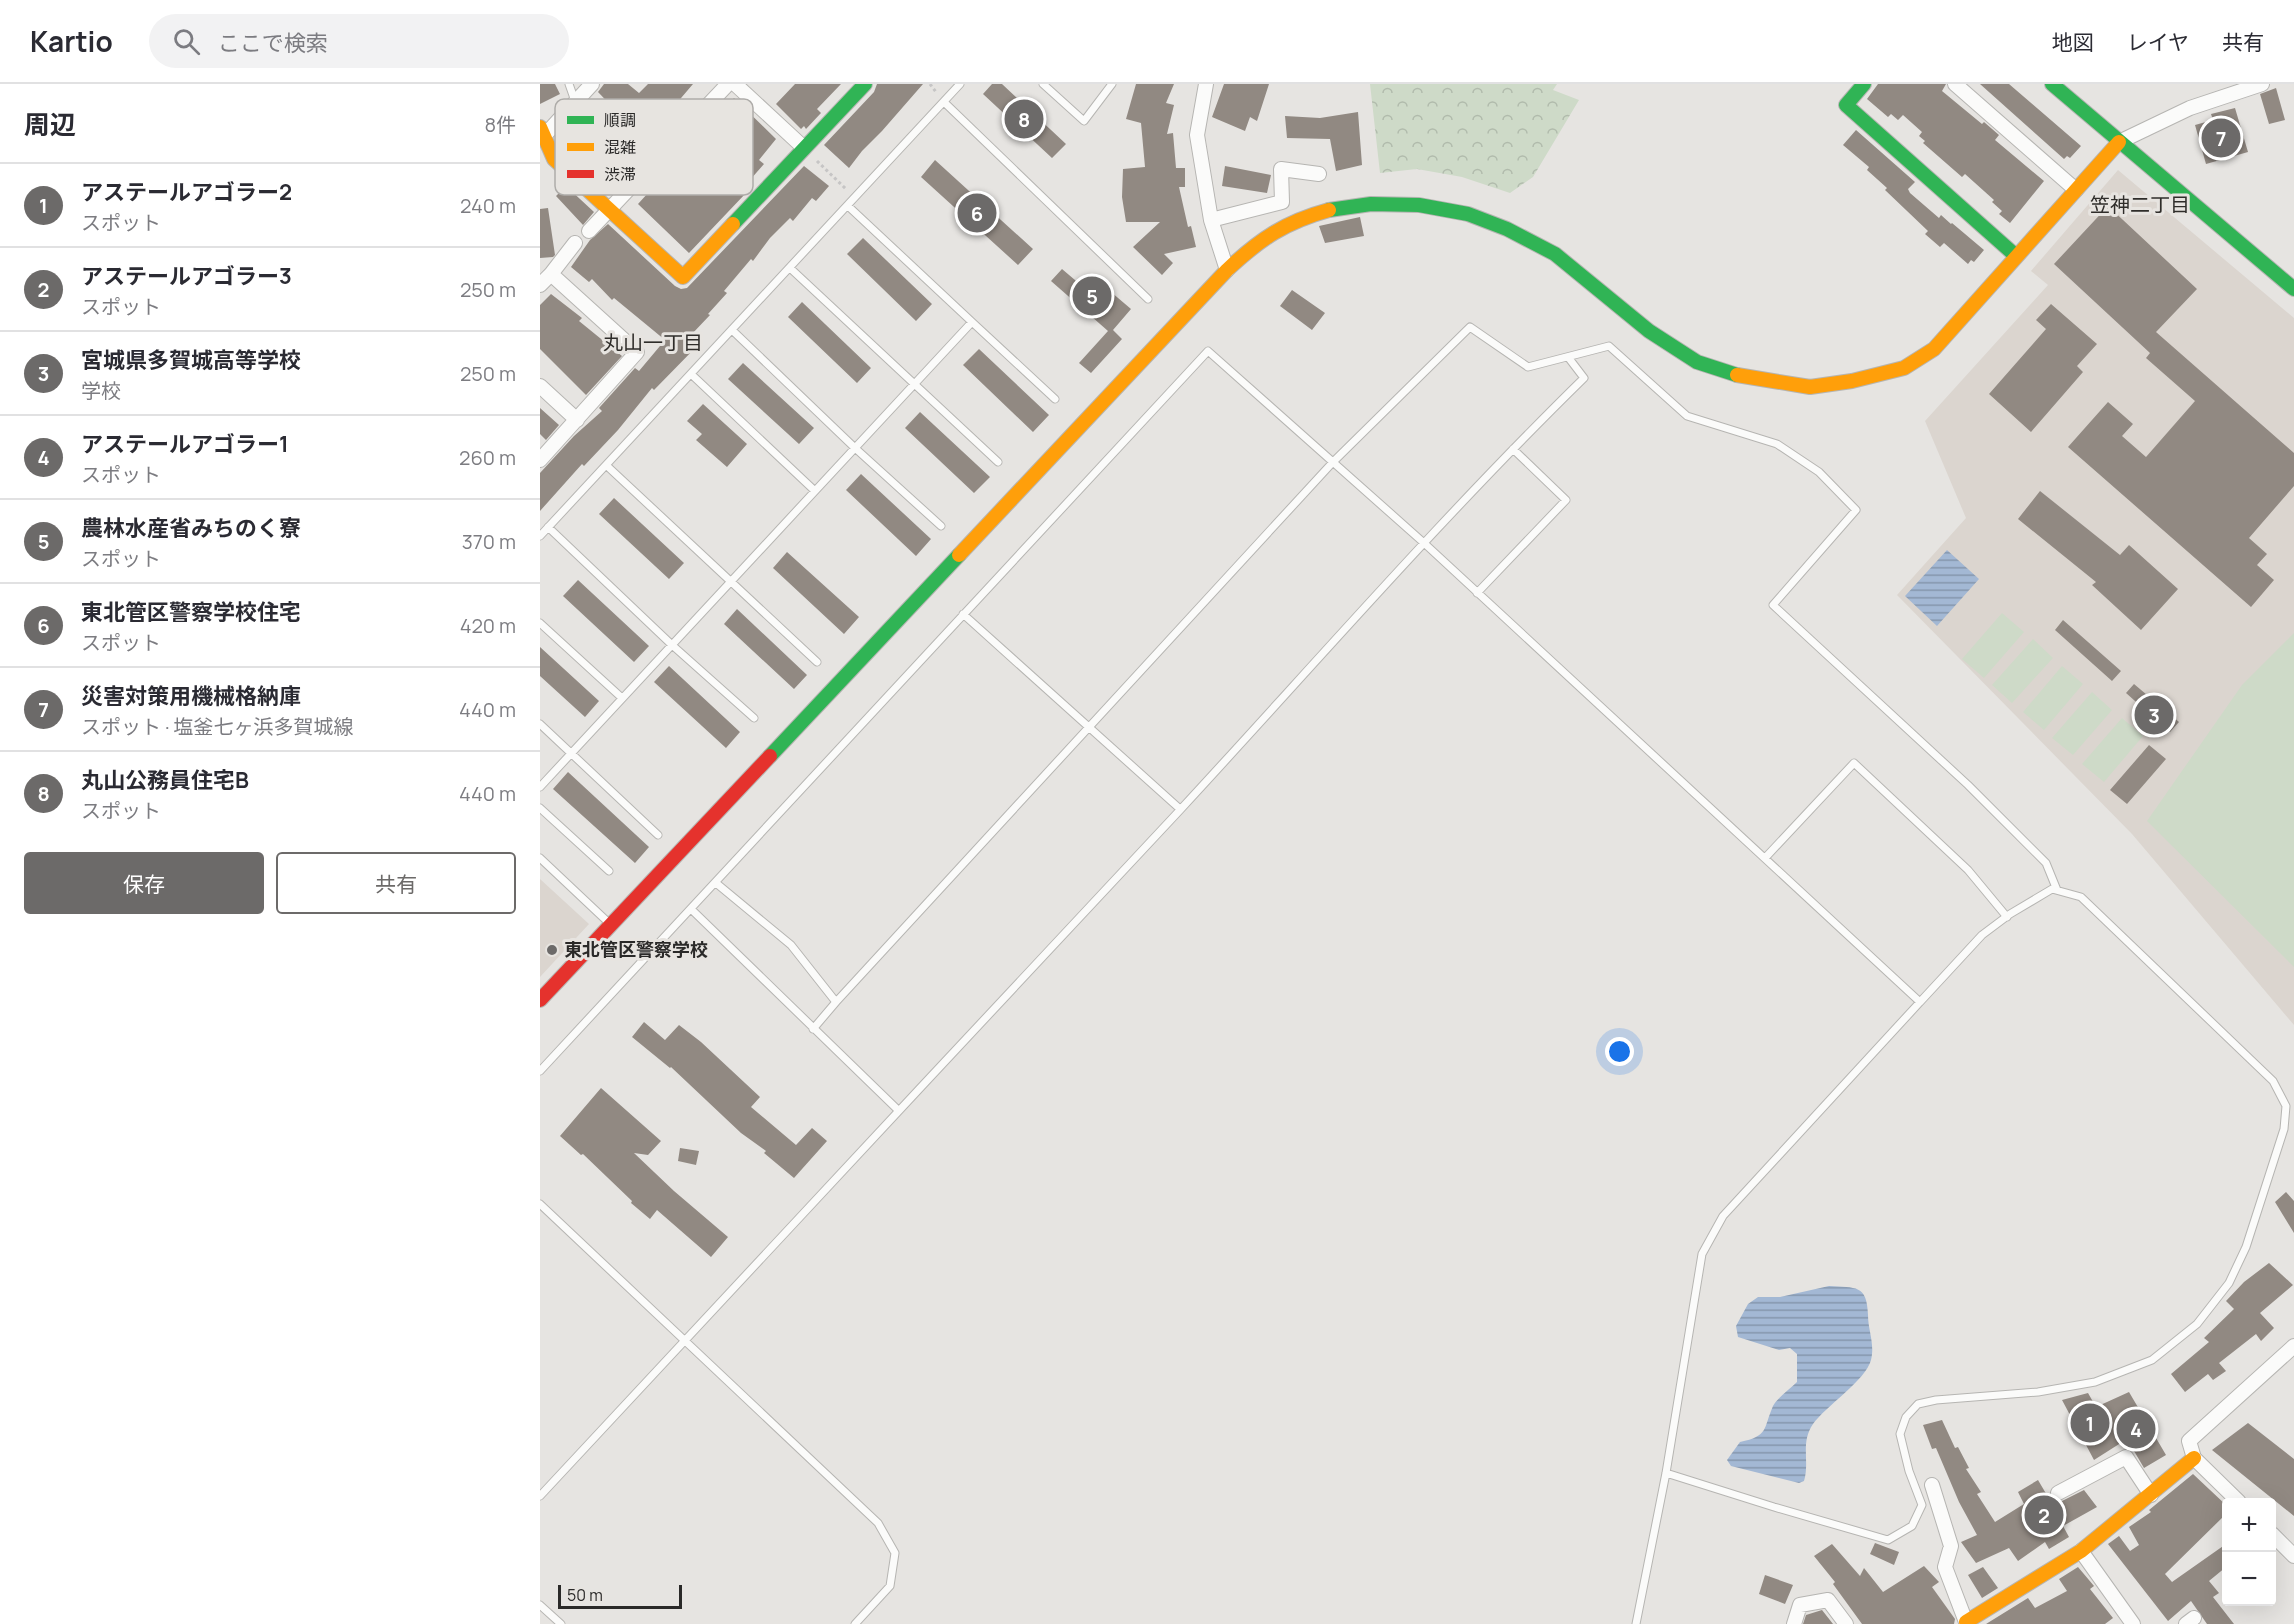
<!DOCTYPE html>
<html lang="ja">
<meta charset="utf-8">
<style>
:root{--surface:#fff;--page:#f2f2f3;--text:#2b2b33;--muted:#7c7c81;--line:#e1e1e2;--accent:#6c6a69}
body{margin:0;font-family:Manrope,"Noto Sans JP",sans-serif;background:var(--page);color:var(--text)}
.controls{position:absolute;right:18px;bottom:18px;display:grid;overflow:hidden;border-radius:6px;box-shadow:0 6px 24px #0002}
.controls button{width:54px;height:54px;display:grid;place-items:center;padding:0;border:0;border-bottom:2px solid var(--line);background:var(--surface);color:var(--text);font:30px sans-serif}
.scale{position:absolute;left:18px;bottom:15px;width:124px;box-sizing:border-box;padding-left:6px;border:3px solid #2a2928;border-top:0;font-size:16px;line-height:21px;white-space:nowrap;color:#2a2928;-webkit-text-stroke:4px #e7e4e0;paint-order:stroke}
.you{position:absolute;left:1080px;top:968px;width:21px;height:21px;margin:-15px;border:4px solid #fff;border-radius:50%;background:#1a73e8;box-shadow:0 0 0 9px #1a73e833}
.badge{display:grid;place-items:center;width:39px;height:39px;border-radius:50%;background:var(--accent);color:#fff;font-size:20px;font-weight:700}
.pin{position:absolute;translate:-50% -50%;border:3px solid #fff;box-shadow:0 2px 6px #0006}
.list{margin:0;padding:0;list-style:none}
h2{display:flex;justify-content:space-between;align-items:center;height:78px;margin:0;padding:0 24px;font-size:26px}
h2 small{font-size:20px;font-weight:400;color:var(--muted)}
.list li{display:grid;grid-template-columns:39px 1fr auto;gap:18px;align-items:center;box-sizing:border-box;height:84px;padding:0 24px;border-top:2px solid var(--line)}
.list b{display:block;font-size:22px;white-space:nowrap}
.list p{margin:0;font-size:20px;white-space:nowrap;color:var(--muted)}
.list em{font-size:20px;font-style:normal;color:var(--muted)}
.actions{display:flex;gap:12px;padding:18px 24px}
.actions a{flex:1;padding:14px 0;border:2px solid var(--accent);border-radius:6px;text-align:center;font-size:21px;color:var(--accent)}
.actions .main{background:var(--accent);color:#fff}
.icon{flex:none;width:33px;height:33px;fill:none;stroke:currentColor;stroke-width:2;stroke-linecap:round;stroke-linejoin:round}
.map{position:relative;flex:none;width:1754px;height:1540px;overflow:hidden}
header{display:flex;align-items:center;gap:36px;box-sizing:border-box;height:84px;padding:0 30px;background:var(--surface);border-bottom:2px solid var(--line)}
header strong{font-size:28px}
nav{display:flex;gap:33px;margin-inline-start:auto;font-size:21px}
.search{width:420px;height:54px;background:var(--page);display:flex;align-items:center;gap:15px;box-sizing:border-box;padding:0 21px;border-radius:33px;color:var(--muted);font-size:22px}
main{display:flex}
aside{flex:1;background:var(--surface)}
.map>svg:first-child{display:block}
.built{fill:#dbd5cf}
.forest{fill:url(#forest-crowns)}
.garden{fill:#cedac8}
.water{fill:url(#water-rules)}
.building{fill:#918982}
.lines{fill:none;stroke-linecap:round;stroke-linejoin:round}
.lane-casing{stroke:#b6b5b2;stroke-width:9}
.street-casing{stroke:#b6b5b2;stroke-width:16}
.fast-casing{stroke:#b6b5b2;stroke-width:16}
.slow-casing{stroke:#b6b5b2;stroke-width:16}
.jam-casing{stroke:#b6b5b2;stroke-width:16}
.path{stroke:#c6c5c5;stroke-width:3;stroke-dasharray:3 3;stroke-linecap:butt}
.lane{stroke:#fbfbfa;stroke-width:7}
.street{stroke:#fbfbfa;stroke-width:14}
.fast{stroke:#30b455;stroke-width:14}
.slow{stroke:#ff9f0a;stroke-width:14}
.jam{stroke:#e5322d;stroke-width:14}
.poi-dot{fill:#6c6a69;stroke:#e7e4e0;stroke-width:2}
.labels{text-anchor:middle;stroke-width:6;stroke-linejoin:round;paint-order:stroke}
.poi-label{font-size:18px;font-weight:bold;fill:#2a2928;stroke:#e7e4e0;text-anchor:start}
.neighbourhood-label{font-size:20px;fill:#2f2d2a;stroke:#e7e4e0}
.key{fill:#e7e4e0;stroke:#aeaca9;stroke-width:1.5}
.key-label{font-size:16px;fill:#2a2928}
</style>
<header>
<strong>Kartio</strong>
<div class="search"><svg class="icon" aria-label="search" viewBox="0 0 24 24"><circle cx="10" cy="10" r="6"/><path d="M15 15l6 6"/></svg>ここで検索</div>
<nav><a>地図</a><a>レイヤ</a><a>共有</a></nav>
</header>
<main>
<aside>
<h2>周辺<small>8件</small></h2>
<ul class="list">
<li><span class="badge">1</span><div><b>アステールアゴラー2</b><p>スポット</p></div><em>240 m</em></li>
<li><span class="badge">2</span><div><b>アステールアゴラー3</b><p>スポット</p></div><em>250 m</em></li>
<li><span class="badge">3</span><div><b>宮城県多賀城高等学校</b><p>学校</p></div><em>250 m</em></li>
<li><span class="badge">4</span><div><b>アステールアゴラー1</b><p>スポット</p></div><em>260 m</em></li>
<li><span class="badge">5</span><div><b>農林水産省みちのく寮</b><p>スポット</p></div><em>370 m</em></li>
<li><span class="badge">6</span><div><b>東北管区警察学校住宅</b><p>スポット</p></div><em>420 m</em></li>
<li><span class="badge">7</span><div><b>災害対策用機械格納庫</b><p>スポット · 塩釜七ヶ浜多賀城線</p></div><em>440 m</em></li>
<li><span class="badge">8</span><div><b>丸山公務員住宅B</b><p>スポット</p></div><em>440 m</em></li>
</ul>
<div class="actions"><a class="main">保存</a><a>共有</a></div>
</aside>
<div class="map">
<svg width="1754" height="1540" viewBox="0 0 1754 1540">
<defs>
<pattern id="forest-crowns" width="20" height="18" patternUnits="userSpaceOnUse" patternTransform="scale(1.5)"><rect width="20" height="18" fill="#cedac8"/><path d="M2 6a3 3 0 1 1 6 0M12 15a3 3 0 1 1 6 0" fill="none" stroke="#b1bbac"/></pattern>
<pattern id="water-rules" width="6" height="5" patternUnits="userSpaceOnUse" patternTransform="scale(1.5)"><rect width="6" height="5" fill="#a3b8d4"/><path d="M0 2.5h6" fill="none" stroke="#8596ac"/></pattern>
</defs>
<rect width="100%" height="100%" fill="#e6e4e1"/>
<!-- built -->
<path class="built" d="M 1578,86 L 1754,234 L 1754,941 L 1592,750 L 1357,511 L 1426,434 L 1385,337 L 1508,201 L 1491,187 Z
M 0,795 L 49,840 L 0,893 Z"/>
<!-- forest -->
<path class="forest" d="M 830,0 L 1017,0 L 1013,6 L 1039,16 L 993,93 L 970,109 L 922,93 L 877,85 L 840,89 Z"/>
<!-- garden -->
<path class="garden" d="M 1462,529 L 1484,548 L 1444,594 L 1422,575 Z
M 1754,549 L 1754,883 L 1607,737 L 1702,601 Z
M 1493,555 L 1513,574 L 1472,619 L 1452,601 Z
M 1522,582 L 1543,600 L 1504,646 L 1483,628 Z
M 1552,608 L 1572,626 L 1533,671 L 1512,654 Z
M 1582,634 L 1603,652 L 1564,698 L 1542,680 Z"/>
<!-- water -->
<path class="water" d="M 1407,466 L 1439,495 L 1397,542 L 1365,512 Z
M 1289,1202 C 1316,1204 1327,1200 1328,1231 C 1328,1246 1335,1260 1331,1276 C 1326,1296 1286,1322 1273,1340 C 1260,1359 1270,1377 1264,1397 L 1259,1399 L 1191,1382 L 1187,1376 L 1200,1358 C 1229,1352 1223,1345 1233,1322 C 1238,1313 1250,1305 1257,1298 L 1257,1270 L 1250,1264 L 1239,1266 L 1198,1253 L 1196,1242 L 1208,1220 L 1218,1213 L 1240,1213 Z"/>
<!-- building -->
<path class="building" d="M 0,0 L 15,0 L 20,10 L 0,20 Z
M 64,0 L 88,0 L 99,9 L 108,0 L 153,0 L 124,34 L 134,44 L 123,56 L 114,47 L 81,86 L 88,91 L 71,111 L 33,76 L 38,69 L 17,51 L 43,23 L 48,30 L 58,58 L 83,34 L 58,8 Z
M 255,0 L 301,0 L 277,25 L 281,29 L 266,45 L 264,42 L 261,45 L 236,20 Z
M 337,0 L 383,0 L 342,47 L 322,67 L 309,84 L 284,61 L 334,8 Z
M 452,0 L 462,0 L 526,60 L 512,74 L 443,10 Z
M 596,0 L 634,0 L 626,19 L 634,21 L 627,50 L 633,49 L 636,84 L 645,84 L 645,103 L 639,103 L 648,143 L 651,142 L 656,163 L 624,170 L 633,179 L 622,191 L 593,163 L 620,138 L 586,138 L 582,113 L 583,85 L 605,83 L 601,39 L 586,35 Z
M 684,0 L 729,0 L 717,37 L 710,33 L 705,47 L 672,33 Z
M 1338,0 L 1406,0 L 1402,7 L 1442,40 L 1444,38 L 1459,51 L 1455,56 L 1504,97 L 1470,139 L 1459,130 L 1462,127 L 1452,118 L 1454,116 L 1425,90 L 1422,93 L 1383,59 L 1385,57 L 1379,52 L 1382,48 L 1363,31 L 1358,36 L 1351,30 L 1348,33 L 1327,15 Z
M 1440,0 L 1469,0 L 1541,62 L 1530,74 L 1527,72 L 1524,75 Z
M 1736,4 L 1745,36 L 1729,40 L 1720,10 Z
M 194,14 L 236,55 L 219,76 L 224,80 L 202,105 L 206,109 L 149,169 L 98,120 L 139,75 L 135,71 L 136,68 L 148,55 L 152,59 Z
M 1695,24 L 1708,68 L 1666,80 L 1655,41 L 1673,36 L 1671,30 Z
M 818,28 L 822,81 L 796,87 L 790,55 L 747,54 L 745,32 L 780,34 Z
M 1316,46 L 1375,98 L 1368,105 L 1370,109 L 1399,134 L 1401,131 L 1411,140 L 1412,139 L 1444,166 L 1434,178 L 1431,176 L 1428,180 L 1404,159 L 1400,163 L 1385,150 L 1388,147 L 1345,106 L 1347,104 L 1327,86 L 1329,83 L 1303,61 Z
M 395,76 L 493,165 L 478,181 L 381,93 Z
M 264,82 L 289,102 L 276,117 L 272,114 L 253,137 L 250,134 L 230,154 L 213,177 L 211,175 L 184,207 L 187,209 L 168,230 L 170,231 L 151,251 L 160,259 L 114,306 L 112,304 L 78,346 L 44,382 L 42,380 L 0,427 L 0,389 L 34,352 L 62,327 L 59,324 L 95,284 L 99,287 L 125,256 L 74,214 L 72,216 L 52,195 L 49,198 L 31,183 L 50,156 L 68,140 L 135,202 L 141,205 L 147,204 Z
M 685,82 L 731,91 L 727,109 L 682,102 Z
M 26,102 L 54,128 L 43,141 L 16,112 Z
M 1568,122 L 1657,205 L 1616,248 L 1754,369 L 1754,402 L 1709,454 L 1727,470 L 1717,481 L 1734,496 L 1711,523 L 1528,363 L 1568,318 L 1593,340 L 1582,352 L 1606,373 L 1655,317 L 1606,274 L 1610,269 L 1514,180 Z
M 8,124 L 15,171 L 13,173 L 0,174 L 0,125 Z
M 820,133 L 824,152 L 785,159 L 779,142 Z
M 323,154 L 392,220 L 376,237 L 307,170 Z
M 522,185 L 542,202 L 551,191 L 591,225 L 573,246 L 582,255 L 551,289 L 539,279 L 568,247 L 511,197 Z
M 752,206 L 785,229 L 772,246 L 740,222 Z
M 11,210 L 42,234 L 39,237 L 82,272 L 46,311 L 0,265 L 0,221 Z
M 262,218 L 331,284 L 317,299 L 248,233 Z
M 1511,220 L 1557,260 L 1537,282 L 1543,288 L 1491,348 L 1449,310 L 1506,245 L 1496,236 Z
M 439,265 L 509,331 L 493,348 L 423,281 Z
M 203,279 L 274,344 L 259,360 L 188,295 Z
M 163,320 L 207,360 L 187,383 L 156,356 L 162,350 L 147,337 Z
M 0,324 L 19,341 L 6,356 L 0,350 Z
M 380,328 L 450,393 L 434,409 L 365,344 Z
M 321,390 L 391,455 L 376,472 L 306,406 Z
M 1500,407 L 1580,471 L 1589,461 L 1638,505 L 1601,546 L 1552,501 L 1556,498 L 1478,435 Z
M 74,414 L 144,479 L 129,495 L 59,430 Z
M 247,468 L 319,533 L 304,550 L 233,484 Z
M 38,496 L 109,562 L 94,578 L 23,512 Z
M 197,525 L 267,591 L 254,605 L 184,540 Z
M 1523,536 L 1581,587 L 1572,597 L 1515,546 Z
M 0,563 L 59,617 L 45,633 L 0,592 Z
M 129,582 L 200,648 L 186,664 L 114,598 Z
M 1594,600 L 1639,638 L 1630,648 L 1586,609 Z
M 1609,661 L 1626,675 L 1587,720 L 1570,706 Z
M 28,688 L 109,763 L 95,779 L 13,705 Z
M 104,938 L 125,956 L 139,941 L 161,958 L 220,1013 L 211,1023 L 256,1061 L 272,1044 L 287,1057 L 254,1094 L 224,1069 L 226,1067 L 201,1049 L 131,983 L 130,984 L 92,953 Z
M 61,1004 L 121,1057 L 108,1071 L 94,1069 L 134,1107 L 188,1153 L 171,1173 L 117,1126 L 110,1135 L 91,1119 L 92,1117 L 43,1070 L 41,1071 L 20,1052 Z
M 140,1064 L 159,1067 L 156,1081 L 138,1077 Z
M 1746,1108 L 1754,1117 L 1754,1149 L 1735,1118 Z
M 1729,1179 L 1753,1201 L 1720,1229 L 1734,1244 L 1721,1257 L 1716,1250 L 1679,1279 L 1686,1287 L 1673,1296 L 1668,1290 L 1645,1308 L 1631,1290 L 1669,1258 L 1664,1254 L 1694,1225 L 1686,1217 L 1704,1198 Z
M 1589,1308 L 1626,1371 L 1604,1384 L 1587,1355 L 1554,1376 L 1522,1316 L 1548,1309 L 1556,1323 Z
M 1402,1336 L 1415,1364 L 1418,1363 L 1429,1384 L 1426,1385 L 1441,1408 L 1437,1410 L 1455,1438 L 1484,1420 L 1478,1408 L 1498,1396 L 1511,1418 L 1522,1417 L 1544,1406 L 1557,1423 L 1523,1442 L 1529,1453 L 1509,1465 L 1505,1458 L 1478,1477 L 1469,1464 L 1436,1479 L 1421,1458 L 1437,1451 L 1419,1418 L 1396,1364 L 1392,1365 L 1383,1341 Z
M 1708,1339 L 1754,1375 L 1754,1432 L 1672,1366 Z
M 1653,1390 L 1686,1421 L 1686,1430 L 1625,1490 L 1632,1498 L 1686,1460 L 1686,1483 L 1669,1497 L 1679,1509 L 1673,1513 L 1694,1540 L 1667,1540 L 1651,1517 L 1628,1537 L 1568,1460 L 1579,1452 L 1590,1467 L 1599,1461 L 1589,1443 L 1611,1428 L 1609,1426 Z
M 1335,1459 L 1359,1468 L 1354,1481 L 1330,1470 Z
M 1292,1460 L 1320,1492 L 1324,1484 L 1343,1508 L 1384,1482 L 1399,1498 L 1392,1503 L 1415,1535 L 1414,1540 L 1322,1540 L 1293,1500 L 1295,1498 L 1274,1472 Z
M 1443,1483 L 1458,1504 L 1442,1514 L 1428,1491 Z
M 1538,1483 L 1554,1502 L 1550,1505 L 1573,1534 L 1565,1540 L 1446,1540 L 1488,1514 L 1495,1524 L 1527,1507 L 1519,1495 Z
M 1225,1491 L 1253,1501 L 1245,1520 L 1219,1510 Z
M 1282,1526 L 1293,1540 L 1263,1540 L 1266,1531 Z"/>
<g class="lines">
<!-- lane casing -->
<g class="lane-casing">
<path id="lane" d="M 29,0 L 35,17
M 503,0 L 544,37 L 572,0
M 405,19 L 608,215
M 250,184 L 458,378
M 432,238 L 515,315
M 192,246 L 315,364 L 401,442
M 151,290 L 275,407
M 66,381 L 277,578
M 8,443 L 132,561 L 214,634
M 0,452 L 420,0
M 937,509 L 1026,416 L 973,365
M 423,530 L 640,725
M 0,539 L 82,614
M 0,640 L 118,751
M 0,703 L 432,238 L 308,122
M 0,724 L 69,787
M 0,774 L 70,840
M 1225,774 L 1314,679 L 1428,786 L 1467,833
M 176,799 L 251,861 L 296,918 L 273,945
M 151,825 L 358,1026
M 296,918 L 793,378 L 930,243 L 988,283 L 1069,262 L 1147,332 L 1237,360 L 1279,388 L 1316,426 L 1233,521 L 1428,701 L 1506,779 L 1517,806
M 0,987 L 668,267 L 884,459 L 1380,918 L 1183,1132 L 1162,1170 L 1126,1389 L 1096,1540
M 0,1120 L 338,1439 L 355,1469 L 350,1502 L 315,1540
M 1126,1389 L 1234,1423 L 1348,1456 L 1372,1442 L 1382,1421 L 1369,1387 L 1360,1350 L 1366,1333 L 1378,1320 L 1396,1316 L 1498,1308 L 1555,1298 L 1612,1276 L 1657,1240 L 1689,1199 L 1706,1163 L 1744,1045 L 1746,1022 L 1733,997 L 1541,813 L 1512,805 L 1470,830 L 1442,851 L 1380,918
M 0,1412 C 212,1182 427,955 640,726 C 774,581 903,432 1044,294 L 1028,273
M 0,1521 L 21,1540"/>
</g>
<!-- street casing -->
<g class="street-casing">
<path id="street" d="M 195,0 L 263,63
M 666,0 L 657,51 L 671,136 L 687,186
M 1415,0 L 1536,106
M 4,52 L 52,0
M 1579,58 L 1650,24 L 1722,0
M 671,136 L 742,118 L 741,85 L 779,90
M 49,147 L 188,0
M 11,190 L 35,159
M 0,201 L 11,190 L 97,268 L 0,376
M 0,302 L 37,336
M 1392,1401 L 1411,1462 L 1405,1483 L 1426,1538
M 1518,1409 L 1586,1373 L 1611,1411
M 1699,1418 L 1654,1374 L 1649,1357 L 1754,1262
M 1732,1450 L 1754,1472
M 1541,1467 L 1593,1540
M 1254,1540 L 1260,1521 L 1288,1516 L 1306,1540
M 1646,1540 L 1654,1534"/>
</g>
<!-- fast casing -->
<g class="fast-casing">
<path id="fast" d="M 1324,0 L 1306,21 L 1476,172
M 1512,0 L 1754,205
M 789,126 L 831,120 L 879,121 L 928,130 L 967,145 L 1015,170 L 1109,247 L 1157,278 L 1197,291
M 193,140 L 325,0
M 230,672 L 419,471"/>
</g>
<!-- slow casing -->
<g class="slow-casing">
<path id="slow" d="M 0,43 L 14,75 L 143,193 L 193,140
M 1197,291 L 1270,303 L 1312,297 L 1364,284 L 1394,265 L 1579,58
M 419,471 L 687,186 C 720,155 745,138 789,126
M 1427,1540 L 1426,1538 L 1541,1467 L 1654,1374"/>
</g>
<!-- jam casing -->
<g class="jam-casing">
<path id="jam" d="M 0,916 L 230,672"/>
</g>
<!-- path -->
<path class="path" d="M 390,0 L 396,8
M 277,77 L 307,106"/>
<!-- lane -->
<use href="#lane" class="lane"/>
<!-- street -->
<use href="#street" class="street"/>
<!-- fast -->
<use href="#fast" class="fast"/>
<!-- slow -->
<use href="#slow" class="slow"/>
<!-- jam -->
<use href="#jam" class="jam"/>
</g>
<!-- markers -->
<circle class="poi-dot" cx="12" cy="866" r="6"/>
<g class="labels">
<!-- poi labels -->
<g class="poi-label">
<text x="24" y="872">東北管区警察学校</text>
</g>
<!-- neighbourhood labels -->
<g class="neighbourhood-label">
<text x="1600" y="128">笠神二丁目</text>
<text x="113" y="266">丸山一丁目</text>
</g>
</g>
<!-- legend -->
<rect x="15" y="15" width="198" height="96" rx="9" class="key"/>
<rect x="27" y="32" width="27" height="8" fill="#30b455"/>
<rect x="27" y="59" width="27" height="8" fill="#ff9f0a"/>
<rect x="27" y="86" width="27" height="8" fill="#e5322d"/>
<g class="key-label">
<text x="64" y="42">順調</text>
<text x="64" y="69">混雑</text>
<text x="64" y="96">渋滞</text>
</g>
</svg>
<div class="controls">
<button>+</button>
<button>−</button>
</div>
<div class="scale">50 m</div>
<div class="you"></div>
<div class="pin badge" style="left:1550px;top:1339px">1</div>
<div class="pin badge" style="left:1504px;top:1431px">2</div>
<div class="pin badge" style="left:1614px;top:631px">3</div>
<div class="pin badge" style="left:1596px;top:1345px">4</div>
<div class="pin badge" style="left:552px;top:212px">5</div>
<div class="pin badge" style="left:437px;top:129px">6</div>
<div class="pin badge" style="left:1681px;top:54px">7</div>
<div class="pin badge" style="left:484px;top:35px">8</div>
</div>
</main>
